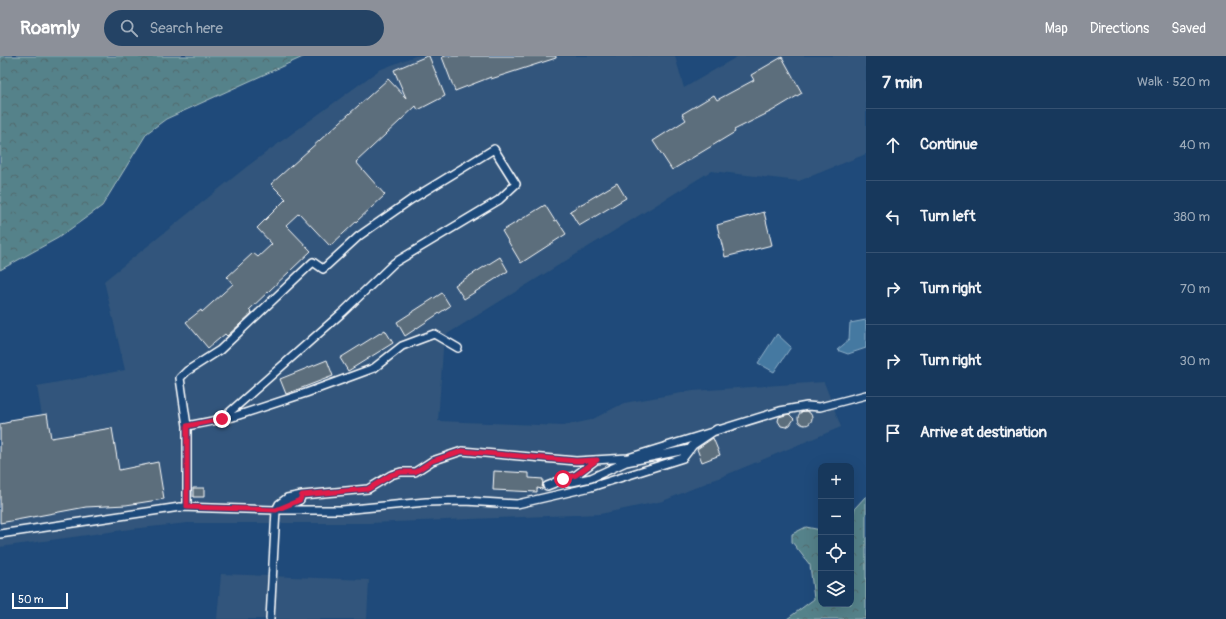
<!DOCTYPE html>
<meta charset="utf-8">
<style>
:root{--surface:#17385c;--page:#244365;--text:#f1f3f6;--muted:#9eacbb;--line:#365272;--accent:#8c9099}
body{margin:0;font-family:Pangolin,sans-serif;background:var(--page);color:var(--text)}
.controls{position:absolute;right:12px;bottom:12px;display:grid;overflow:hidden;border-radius:8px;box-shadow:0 4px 16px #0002}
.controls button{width:36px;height:36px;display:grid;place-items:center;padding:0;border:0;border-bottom:1px solid var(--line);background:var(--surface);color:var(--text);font:20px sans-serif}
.scale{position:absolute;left:12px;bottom:10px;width:56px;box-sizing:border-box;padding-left:4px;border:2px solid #fff;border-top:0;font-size:11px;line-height:14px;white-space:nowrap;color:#fff;-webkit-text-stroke:3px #1f4a7a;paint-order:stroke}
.stop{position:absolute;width:12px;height:12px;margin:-9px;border:3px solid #e11d48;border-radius:50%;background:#fff}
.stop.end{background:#e11d48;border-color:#fff;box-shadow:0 1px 4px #0008}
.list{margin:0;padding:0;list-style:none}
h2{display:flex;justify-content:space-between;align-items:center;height:52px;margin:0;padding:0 16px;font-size:17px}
h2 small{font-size:13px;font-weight:400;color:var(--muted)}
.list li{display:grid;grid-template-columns:26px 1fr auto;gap:12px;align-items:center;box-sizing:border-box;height:72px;padding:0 16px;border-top:1px solid var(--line)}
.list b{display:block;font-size:15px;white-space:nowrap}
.list em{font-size:13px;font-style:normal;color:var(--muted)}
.icon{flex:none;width:22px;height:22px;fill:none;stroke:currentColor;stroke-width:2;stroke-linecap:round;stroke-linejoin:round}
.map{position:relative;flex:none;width:866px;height:563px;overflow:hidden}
header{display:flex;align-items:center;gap:24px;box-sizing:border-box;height:56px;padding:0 20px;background:var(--accent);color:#fff}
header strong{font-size:19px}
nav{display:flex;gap:22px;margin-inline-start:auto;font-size:14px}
.search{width:280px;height:36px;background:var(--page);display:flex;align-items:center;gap:10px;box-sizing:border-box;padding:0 14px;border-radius:22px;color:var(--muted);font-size:15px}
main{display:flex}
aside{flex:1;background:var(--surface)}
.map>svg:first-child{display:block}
.built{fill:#31557b}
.forest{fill:url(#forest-crowns);stroke:#aac0c4}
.water{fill:#4479a1;stroke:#8fafc7}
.building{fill:#5b6e7c;stroke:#fff}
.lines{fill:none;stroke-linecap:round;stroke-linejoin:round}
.street-casing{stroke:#fff;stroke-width:10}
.street{stroke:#1f4a7a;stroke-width:7}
.route{stroke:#e11d48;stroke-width:5}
</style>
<header>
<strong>Roamly</strong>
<div class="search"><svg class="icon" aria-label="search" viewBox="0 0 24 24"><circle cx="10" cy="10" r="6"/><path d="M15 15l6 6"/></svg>Search here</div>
<nav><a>Map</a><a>Directions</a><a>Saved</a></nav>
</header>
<main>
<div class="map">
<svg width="866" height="563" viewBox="0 0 866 563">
<defs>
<pattern id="forest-crowns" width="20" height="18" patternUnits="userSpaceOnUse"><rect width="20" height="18" fill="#55828a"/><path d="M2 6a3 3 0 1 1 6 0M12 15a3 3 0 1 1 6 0" fill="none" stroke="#516a6e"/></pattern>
</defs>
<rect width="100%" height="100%" fill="#1f4a7a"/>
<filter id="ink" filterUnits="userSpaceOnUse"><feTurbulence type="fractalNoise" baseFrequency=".025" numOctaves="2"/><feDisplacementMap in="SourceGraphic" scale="8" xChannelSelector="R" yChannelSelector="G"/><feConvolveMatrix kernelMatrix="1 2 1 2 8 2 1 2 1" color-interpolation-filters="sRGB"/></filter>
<g filter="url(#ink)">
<!-- built -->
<path class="built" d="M 415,0 L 675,0 L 684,32 L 738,0 L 866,0 L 866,98 L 799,125 L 711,115 L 444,280 L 438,365 L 563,370 L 591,364 L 624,347 L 693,335 L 824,326 L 841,371 L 663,445 L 600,458 L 370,467 L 188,467 L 131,473 L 0,491 L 0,368 L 42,360 L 37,330 L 125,314 L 104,225 L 249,109 L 379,14 Z
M 221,518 L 369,524 L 367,563 L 217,563 Z"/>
<!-- forest -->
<path class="forest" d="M 0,0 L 305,0 L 166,63 L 147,77 L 102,150 L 58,182 L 0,214 Z
M 866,440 L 866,563 L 787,563 L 814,543 L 810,509 L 792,486 L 792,478 L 806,471 L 821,474 L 821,548 L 851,548 L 851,466 L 855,452 Z"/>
<!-- water -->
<path class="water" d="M 866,264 L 866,292 L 848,298 L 837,294 L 849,284 L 850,267 Z
M 777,278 L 791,291 L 774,316 L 758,307 Z"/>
<!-- building -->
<path class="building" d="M 427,0 L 429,0 L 445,40 L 418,54 L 416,50 L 356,106 L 385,139 L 330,190 L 299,157 L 286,169 L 311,195 L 249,254 L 252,257 L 227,280 L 225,278 L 208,292 L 186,266 L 201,254 L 202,256 L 233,228 L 227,221 L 253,197 L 258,201 L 272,188 L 257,172 L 286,143 L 271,128 L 388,23 L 406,42 L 394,14 Z
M 446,0 L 556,0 L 556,2 L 491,23 L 491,21 L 455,35 L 442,1 Z
M 782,1 L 802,37 L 772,55 L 734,74 L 735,76 L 672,114 L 653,85 L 686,64 L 682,58 L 714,39 L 717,44 L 754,24 L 751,19 Z
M 617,127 L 626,142 L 579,170 L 570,155 Z
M 545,149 L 555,165 L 557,164 L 566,178 L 521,207 L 502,175 Z
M 764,156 L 772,189 L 725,201 L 717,169 Z
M 500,201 L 508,215 L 464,243 L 455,229 Z
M 442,237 L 450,250 L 405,280 L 397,266 Z
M 385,274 L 393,287 L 348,315 L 340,302 Z
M 327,304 L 333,320 L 286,338 L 280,323 Z
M798 362a7 7 0 1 1 14 0a7 7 0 1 1-14 0Z
M 47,358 L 51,382 L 112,372 L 119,414 L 158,406 L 164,443 L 126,449 L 86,451 L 0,467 L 0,368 L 10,366 L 10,364 Z
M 789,358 L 794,363 L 790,369 L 786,371 L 781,370 L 778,365 L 779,361 Z
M 713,382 L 720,399 L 702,406 L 697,393 Z
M 494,415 L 529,417 L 529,422 L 543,423 L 542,433 L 537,432 L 537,436 L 493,434 Z
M 193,432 L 204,432 L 204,441 L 193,441 Z"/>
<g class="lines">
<!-- street casing -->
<g class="street-casing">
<path id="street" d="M 187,370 L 233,361 L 306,337 L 374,312 L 402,290 L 434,278 L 458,292
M 555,426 L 572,426 L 591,422 L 626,406 L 690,393
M 547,430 L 576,419 L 596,404
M 187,451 L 187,370 L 180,322 L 187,315 L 220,294 L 313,206 L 323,213 L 359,180 L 412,143 L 494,93 L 516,128 L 499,144 L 394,207 L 343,256 L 222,363
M 282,452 L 300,444 L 302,439
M 0,478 L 180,451 L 276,454 L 342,454 L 426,446 L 465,445 L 517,448 L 591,431 L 683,402 L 693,389 L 717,373
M 270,563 L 276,454 L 279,448 L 287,442 L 302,439 L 368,433 L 391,419 L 401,416 L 415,416 L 432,405 L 462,395 L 576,405 L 628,402 L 780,355 L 807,350 L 820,351 L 866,339"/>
</g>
<!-- street -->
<use href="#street" class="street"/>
</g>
</g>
<g class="lines" filter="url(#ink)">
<!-- route -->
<path class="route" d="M 222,363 L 187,370 L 187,451 L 276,454 L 300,444 L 302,439 L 368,433 L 391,419 L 401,416 L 415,416 L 432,405 L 462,395 L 576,405 L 597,404 L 576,419 L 563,423"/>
</g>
</svg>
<div class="controls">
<button>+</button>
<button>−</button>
<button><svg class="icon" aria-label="locate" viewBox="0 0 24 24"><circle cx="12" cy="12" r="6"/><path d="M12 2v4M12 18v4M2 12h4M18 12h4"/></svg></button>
<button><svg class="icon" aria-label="layers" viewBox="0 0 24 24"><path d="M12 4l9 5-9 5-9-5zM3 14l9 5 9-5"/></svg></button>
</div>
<div class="scale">50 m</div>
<div class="stop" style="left:563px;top:423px"></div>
<div class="stop end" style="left:222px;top:363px"></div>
</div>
<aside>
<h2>7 min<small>Walk · 520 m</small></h2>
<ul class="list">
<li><svg class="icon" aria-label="ahead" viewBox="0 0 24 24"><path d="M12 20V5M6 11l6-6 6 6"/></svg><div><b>Continue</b></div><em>40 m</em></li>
<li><svg class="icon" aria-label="left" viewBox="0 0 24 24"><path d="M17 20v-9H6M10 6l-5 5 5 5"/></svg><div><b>Turn left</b></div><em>380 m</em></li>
<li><svg class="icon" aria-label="right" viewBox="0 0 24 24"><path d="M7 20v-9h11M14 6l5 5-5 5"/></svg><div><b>Turn right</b></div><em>70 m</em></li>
<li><svg class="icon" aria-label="right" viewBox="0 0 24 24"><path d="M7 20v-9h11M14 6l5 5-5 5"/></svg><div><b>Turn right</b></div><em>30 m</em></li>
<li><svg class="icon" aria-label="arrive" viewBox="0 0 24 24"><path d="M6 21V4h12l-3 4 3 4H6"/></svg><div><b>Arrive at destination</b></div></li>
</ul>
</aside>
</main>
